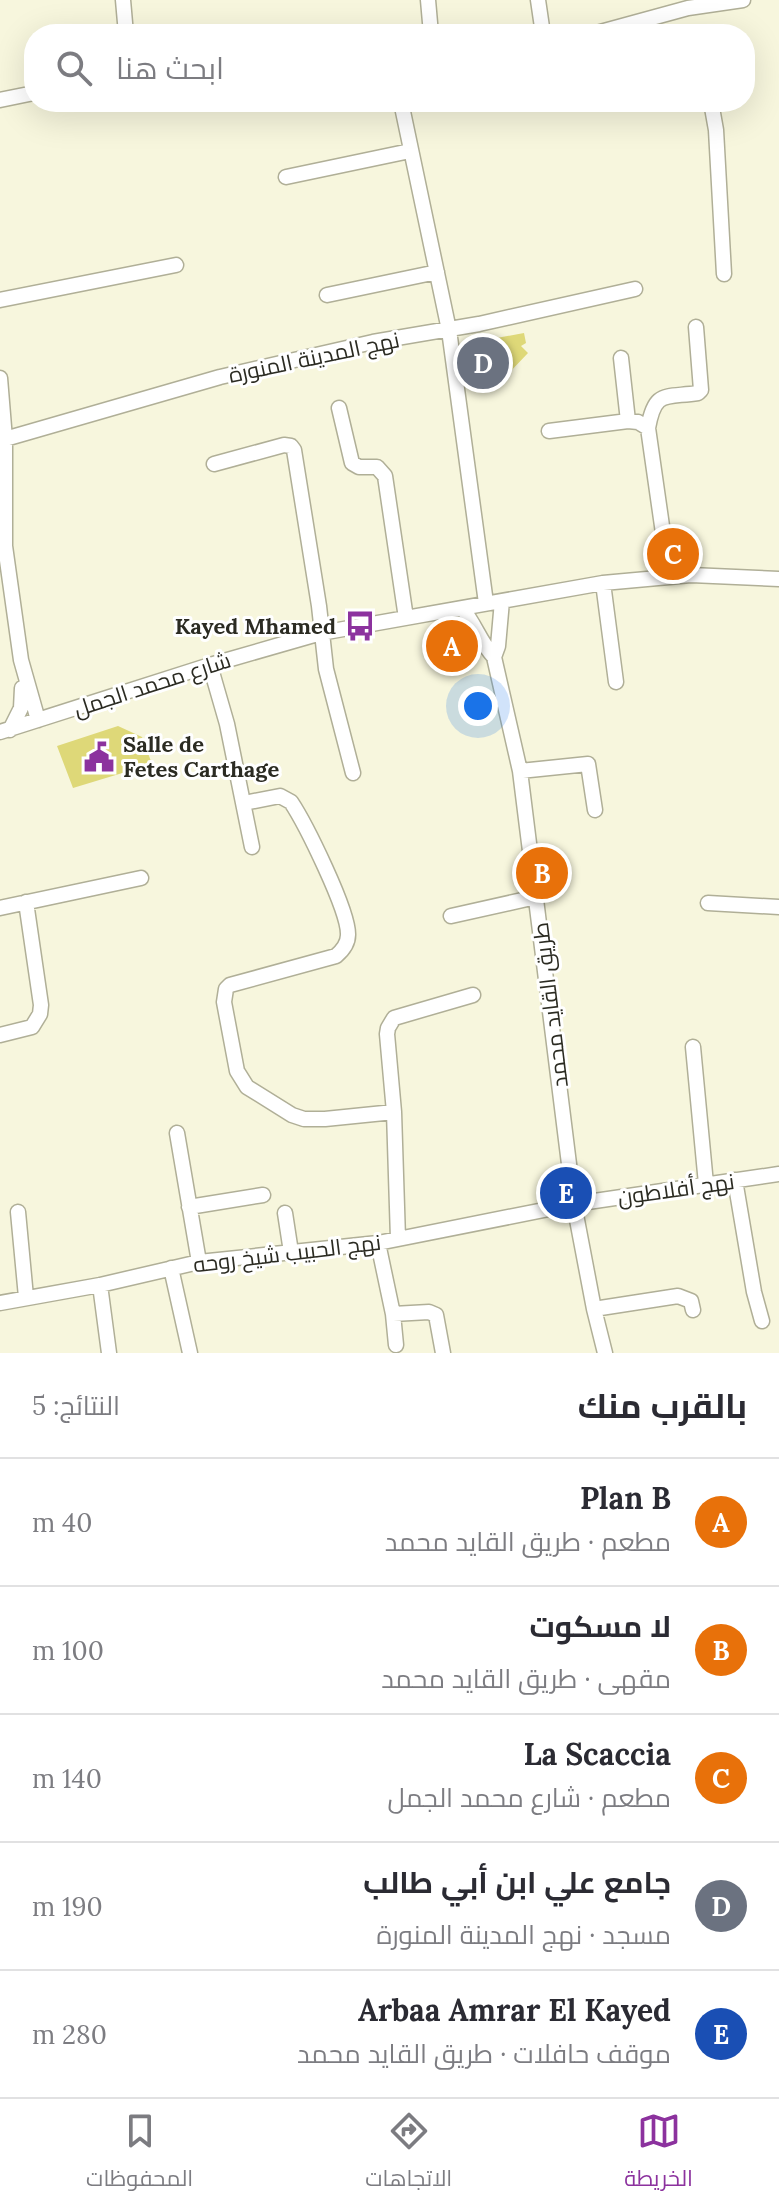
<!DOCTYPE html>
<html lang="ar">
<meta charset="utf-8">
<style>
:root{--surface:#fff;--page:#f7f7f7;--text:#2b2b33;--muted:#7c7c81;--line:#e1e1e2;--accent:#8c329e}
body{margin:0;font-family:Lora,Cairo,serif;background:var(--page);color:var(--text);direction:rtl}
.you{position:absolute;left:478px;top:706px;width:28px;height:28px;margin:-20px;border:6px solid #fff;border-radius:50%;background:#1a73e8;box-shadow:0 0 0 12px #1a73e833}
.badge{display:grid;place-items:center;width:52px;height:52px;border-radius:50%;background:var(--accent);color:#fff;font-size:26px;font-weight:700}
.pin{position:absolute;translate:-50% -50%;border:4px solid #fff;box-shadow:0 2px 8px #0006}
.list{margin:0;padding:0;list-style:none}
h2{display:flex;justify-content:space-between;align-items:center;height:104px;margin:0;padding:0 32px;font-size:34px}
h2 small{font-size:26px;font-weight:400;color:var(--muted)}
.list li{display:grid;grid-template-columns:52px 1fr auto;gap:24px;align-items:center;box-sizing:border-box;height:128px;padding:0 32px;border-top:2px solid var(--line)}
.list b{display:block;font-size:30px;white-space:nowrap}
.list p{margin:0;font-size:26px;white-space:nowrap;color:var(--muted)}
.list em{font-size:26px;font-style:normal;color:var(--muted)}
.icon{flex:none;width:44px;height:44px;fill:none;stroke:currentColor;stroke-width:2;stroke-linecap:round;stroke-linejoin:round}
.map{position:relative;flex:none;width:779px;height:1353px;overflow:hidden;direction:ltr}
.search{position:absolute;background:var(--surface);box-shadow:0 8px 32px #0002;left:24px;right:24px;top:24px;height:88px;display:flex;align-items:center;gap:20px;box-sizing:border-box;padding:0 28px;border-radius:32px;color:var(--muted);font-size:30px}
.sheet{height:744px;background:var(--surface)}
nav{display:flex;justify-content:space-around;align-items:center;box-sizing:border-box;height:112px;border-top:2px solid var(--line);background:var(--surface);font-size:22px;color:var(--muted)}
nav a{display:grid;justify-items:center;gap:4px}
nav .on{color:var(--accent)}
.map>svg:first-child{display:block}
.building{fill:#ded878}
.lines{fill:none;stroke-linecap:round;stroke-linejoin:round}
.minor-casing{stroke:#b0af97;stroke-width:17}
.minor{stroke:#fff;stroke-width:14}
.labels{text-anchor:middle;stroke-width:6;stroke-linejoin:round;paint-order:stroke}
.street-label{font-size:22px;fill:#2b2b22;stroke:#fff}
.poi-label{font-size:22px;font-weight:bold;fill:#2b2b22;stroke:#fff;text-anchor:end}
</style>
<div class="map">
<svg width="779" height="1353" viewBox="0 0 779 1353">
<rect width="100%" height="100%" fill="#f7f6dd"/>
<!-- building -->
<path class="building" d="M 524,333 L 526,343 L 521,346 L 528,353 L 506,376 L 476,380 L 470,343 Z
M 118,726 L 142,737 L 152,764 L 73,788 L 57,746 Z"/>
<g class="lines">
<!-- minor casing -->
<g class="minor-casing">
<path id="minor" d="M 123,0 L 126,34
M 428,0 L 431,34
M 538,0 L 543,34
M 593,34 L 688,8 L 743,0
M 0,100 L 34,93
M 401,102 L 449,330 L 486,603
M 711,102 L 716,130 L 724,274
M 286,177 L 410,151
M 327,295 L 437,272
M 0,300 L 176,265
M 621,358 L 628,421
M 0,378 L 5,439 L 5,546 L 21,660 L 38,720
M 339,408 L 352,463 L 359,467 L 377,467 L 385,476 L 406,618
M 648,428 C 655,390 664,398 698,393 L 701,390 L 696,327
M 549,431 L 628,421 L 638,422 L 648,428 L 669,575
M 0,446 L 5,439 L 220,377 L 373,342 L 479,324 L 635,289
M 214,464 L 284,445 L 291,446 L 294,450 L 319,606 L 326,669 L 353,773
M 603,583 L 616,682
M 502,601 L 498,646 L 494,657 L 520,771 L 574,1204 L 594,1309 L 605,1353
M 462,608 C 475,624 480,642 494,657
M 210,665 L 227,724 L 252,847
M 10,730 L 21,708 L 22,688
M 0,732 L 210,665 L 321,633 L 603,583 L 691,575 L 779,579
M 520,771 L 588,764 L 595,810
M 244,803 L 280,796 L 291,802 C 305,823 349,911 348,935 C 348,944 343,950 336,956 L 230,985 L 226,989 L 224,1002 L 237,1071 L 247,1087 L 292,1115 L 304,1119 L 325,1119 L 394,1112
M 708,903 L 779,907
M 0,908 L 141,878
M 451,916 L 536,897
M 0,1035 L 32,1027 L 40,1014 L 41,1005 L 26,902
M 693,1047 L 706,1184
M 177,1133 L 199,1262
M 735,1180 L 754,1292 L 762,1321
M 189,1207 L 263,1195
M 18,1212 L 26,1297
M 285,1213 L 291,1252
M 398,1239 L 394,1112 L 387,1034 L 388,1028 L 394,1018 L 473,995
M 378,1243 L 393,1314 L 396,1345
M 171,1268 L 190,1353
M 100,1285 L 109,1353
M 0,1303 L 100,1285 L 199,1262 L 378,1243 L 574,1204 L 779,1174
M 594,1309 L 678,1296 L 691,1301 L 693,1310
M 393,1314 L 429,1312 L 436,1315 L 443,1353"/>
</g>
<!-- minor -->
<use href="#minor" class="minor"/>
</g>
<!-- icons -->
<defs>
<g id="bus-bare" transform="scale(2.4)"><path d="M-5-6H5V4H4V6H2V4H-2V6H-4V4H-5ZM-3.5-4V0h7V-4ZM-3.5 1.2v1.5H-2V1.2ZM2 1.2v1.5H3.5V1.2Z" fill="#8c329e" stroke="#fff" stroke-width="2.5" paint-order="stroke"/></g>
<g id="civic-bare" transform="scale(2.4)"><path d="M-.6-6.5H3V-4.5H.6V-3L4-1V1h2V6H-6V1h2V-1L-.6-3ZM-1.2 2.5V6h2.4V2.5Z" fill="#8c329e" stroke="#fff" stroke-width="2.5" paint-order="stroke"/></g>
</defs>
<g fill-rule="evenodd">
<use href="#bus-bare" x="360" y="626"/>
<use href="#civic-bare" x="99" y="757"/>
</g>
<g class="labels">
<!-- street labels -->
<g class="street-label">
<text transform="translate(314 357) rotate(-12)" y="8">نهج المدينة المنورة</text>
<text transform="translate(152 684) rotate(-18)" y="8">شارع محمد الجمل</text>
<text transform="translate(550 1005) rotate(-97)" y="8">طريق القايد محمد</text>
<text transform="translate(676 1189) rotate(-8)" y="8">نهج أفلاطون</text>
<text transform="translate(287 1253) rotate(-7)" y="8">نهج الحبيب شيخ روحه</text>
</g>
<!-- poi labels -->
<g class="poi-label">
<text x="336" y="634">Kayed Mhamed</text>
<text x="123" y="752" text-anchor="start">Salle de<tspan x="123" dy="25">Fetes Carthage</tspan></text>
</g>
</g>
</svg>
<div class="you"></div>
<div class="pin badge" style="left:452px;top:646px;background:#e8710a">A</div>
<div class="pin badge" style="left:542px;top:873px;background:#e8710a">B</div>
<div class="pin badge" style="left:673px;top:554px;background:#e8710a">C</div>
<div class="pin badge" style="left:483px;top:363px;background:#6b7280">D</div>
<div class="pin badge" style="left:566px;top:1193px;background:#1a4fb4">E</div>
<div class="search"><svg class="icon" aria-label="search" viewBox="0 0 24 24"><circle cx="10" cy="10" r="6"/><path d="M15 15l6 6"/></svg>ابحث هنا</div>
</div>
<section class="sheet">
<h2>بالقرب منك<small>النتائج: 5</small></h2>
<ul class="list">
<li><span class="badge" style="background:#e8710a">A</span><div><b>Plan B</b><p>مطعم · طريق القايد محمد</p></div><em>40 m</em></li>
<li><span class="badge" style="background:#e8710a">B</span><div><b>لا مسكوت</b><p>مقهى · طريق القايد محمد</p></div><em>100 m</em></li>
<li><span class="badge" style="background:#e8710a">C</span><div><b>La Scaccia</b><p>مطعم · شارع محمد الجمل</p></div><em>140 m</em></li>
<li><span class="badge" style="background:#6b7280">D</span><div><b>جامع علي ابن أبي طالب</b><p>مسجد · نهج المدينة المنورة</p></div><em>190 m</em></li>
<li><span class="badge" style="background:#1a4fb4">E</span><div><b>Arbaa Amrar El Kayed</b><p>موقف حافلات · طريق القايد محمد</p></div><em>280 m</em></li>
</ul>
</section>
<nav>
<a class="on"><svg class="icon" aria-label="map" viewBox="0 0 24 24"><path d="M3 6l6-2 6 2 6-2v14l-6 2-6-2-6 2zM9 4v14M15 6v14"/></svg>الخريطة</a>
<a><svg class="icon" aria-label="directions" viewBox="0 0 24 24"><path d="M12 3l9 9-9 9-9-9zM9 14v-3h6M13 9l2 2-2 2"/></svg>الاتجاهات</a>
<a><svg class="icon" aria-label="saved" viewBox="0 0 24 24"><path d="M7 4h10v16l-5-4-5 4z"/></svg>المحفوظات</a>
</nav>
